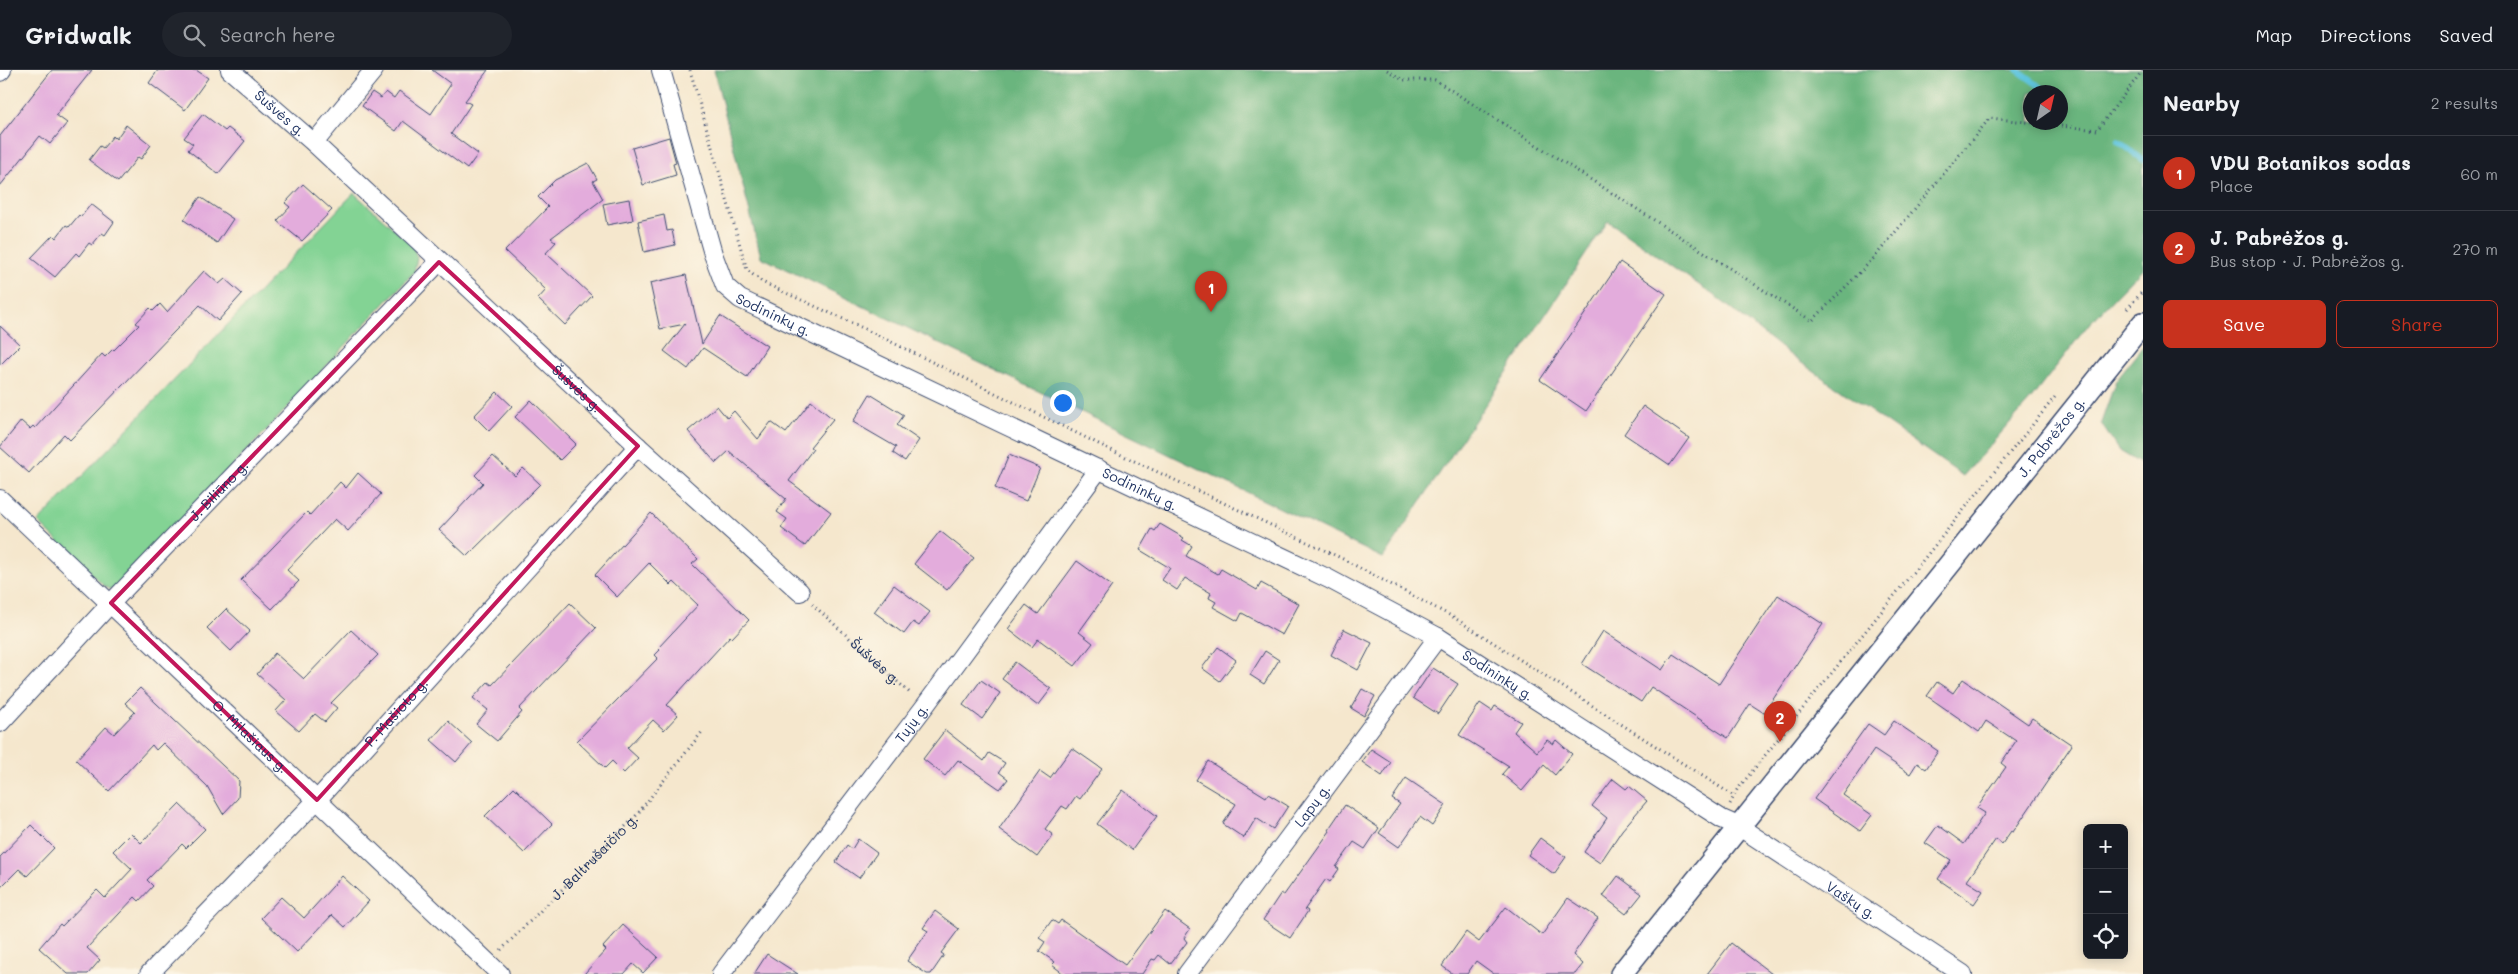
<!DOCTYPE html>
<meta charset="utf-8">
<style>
:root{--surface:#171b24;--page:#20242c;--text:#f1f3f6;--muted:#9ea1a6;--line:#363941;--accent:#c8321e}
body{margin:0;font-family:Mali,sans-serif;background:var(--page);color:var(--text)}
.controls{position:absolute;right:15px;bottom:15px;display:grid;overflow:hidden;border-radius:8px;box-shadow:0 2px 12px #0003}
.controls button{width:45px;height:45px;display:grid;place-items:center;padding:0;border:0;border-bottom:1px solid var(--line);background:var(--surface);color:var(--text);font:25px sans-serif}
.compass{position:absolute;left:2023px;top:15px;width:45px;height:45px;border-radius:50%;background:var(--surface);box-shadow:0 2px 12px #0003;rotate:34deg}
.you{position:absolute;left:1062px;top:332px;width:18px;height:18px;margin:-12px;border:4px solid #fff;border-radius:50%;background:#1a73e8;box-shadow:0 0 0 8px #1a73e833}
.badge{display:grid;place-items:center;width:32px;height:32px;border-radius:50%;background:var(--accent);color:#fff;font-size:16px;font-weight:700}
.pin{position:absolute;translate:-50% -41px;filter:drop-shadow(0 1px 2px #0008)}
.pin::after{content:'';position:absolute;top:26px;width:18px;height:15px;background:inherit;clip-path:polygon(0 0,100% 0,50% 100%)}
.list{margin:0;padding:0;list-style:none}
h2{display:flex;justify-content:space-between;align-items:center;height:65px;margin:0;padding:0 20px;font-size:21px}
h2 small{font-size:16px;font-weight:400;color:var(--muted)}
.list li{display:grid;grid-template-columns:32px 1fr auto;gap:15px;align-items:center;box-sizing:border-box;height:75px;padding:0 20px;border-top:1px solid var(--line)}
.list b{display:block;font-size:19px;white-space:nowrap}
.list p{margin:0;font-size:16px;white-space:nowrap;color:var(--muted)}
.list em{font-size:16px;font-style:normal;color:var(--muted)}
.actions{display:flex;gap:10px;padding:15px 20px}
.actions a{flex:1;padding:11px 0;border:1px solid var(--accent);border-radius:8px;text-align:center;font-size:18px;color:var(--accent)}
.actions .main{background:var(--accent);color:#fff}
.icon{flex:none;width:28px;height:28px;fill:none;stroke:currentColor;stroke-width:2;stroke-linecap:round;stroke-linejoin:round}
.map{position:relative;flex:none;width:2143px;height:904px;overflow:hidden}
header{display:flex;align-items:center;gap:30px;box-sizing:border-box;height:70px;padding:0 25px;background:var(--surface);border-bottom:1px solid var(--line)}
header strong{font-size:24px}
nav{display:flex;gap:28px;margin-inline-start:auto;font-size:18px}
.search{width:350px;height:45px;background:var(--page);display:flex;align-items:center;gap:12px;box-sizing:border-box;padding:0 18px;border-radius:28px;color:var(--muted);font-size:19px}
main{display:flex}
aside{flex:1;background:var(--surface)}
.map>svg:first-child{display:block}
.green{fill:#83d394;stroke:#4f8179}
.forest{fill:#6ab57e;stroke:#42726e;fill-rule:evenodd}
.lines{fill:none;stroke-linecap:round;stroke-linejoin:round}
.stream{stroke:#61c5de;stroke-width:5.5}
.building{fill:#e3acdc}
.minor-casing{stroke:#3c4b6f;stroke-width:20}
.tertiary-casing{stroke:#3c4b6f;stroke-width:24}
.path{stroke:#3c4b6f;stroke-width:3;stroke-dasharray:1 4;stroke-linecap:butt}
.minor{stroke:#fff;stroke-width:18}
.tertiary{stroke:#fff;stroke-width:21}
.marked{fill:none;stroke:#c2185b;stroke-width:4;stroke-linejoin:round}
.labels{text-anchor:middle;stroke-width:4;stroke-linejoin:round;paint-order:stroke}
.street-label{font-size:14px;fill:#1b2f5e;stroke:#fcf5e5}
</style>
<header>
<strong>Gridwalk</strong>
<div class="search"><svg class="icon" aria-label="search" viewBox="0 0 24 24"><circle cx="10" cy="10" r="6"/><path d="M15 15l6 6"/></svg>Search here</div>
<nav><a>Map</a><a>Directions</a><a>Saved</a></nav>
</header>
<main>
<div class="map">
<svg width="2143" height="904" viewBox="0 0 2143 904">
<rect width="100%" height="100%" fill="#fcf5e5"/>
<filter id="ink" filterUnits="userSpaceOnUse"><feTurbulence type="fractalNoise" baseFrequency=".02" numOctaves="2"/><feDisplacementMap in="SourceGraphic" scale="10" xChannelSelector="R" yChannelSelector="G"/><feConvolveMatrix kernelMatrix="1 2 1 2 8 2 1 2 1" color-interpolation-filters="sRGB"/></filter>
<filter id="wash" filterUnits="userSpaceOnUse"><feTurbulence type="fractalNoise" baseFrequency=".0096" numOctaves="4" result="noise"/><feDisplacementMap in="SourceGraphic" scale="20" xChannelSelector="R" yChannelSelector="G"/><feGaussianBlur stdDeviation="1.12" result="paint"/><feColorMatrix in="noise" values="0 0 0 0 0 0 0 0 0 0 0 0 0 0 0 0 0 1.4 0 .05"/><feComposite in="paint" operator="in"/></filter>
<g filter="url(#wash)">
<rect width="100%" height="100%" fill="#f5e7cd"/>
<!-- green -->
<path class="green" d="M 354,123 L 413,176 L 417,188 L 414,202 L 119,518 L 109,519 L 104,516 L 38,452 Z"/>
<!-- forest -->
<path class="forest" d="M 714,0 L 2143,0 L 2143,198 L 2089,254 L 2031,329 L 1963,406 L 1786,282 L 1719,229 L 1608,151 L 1383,488 L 761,187 ZM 2030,22 L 2060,22 L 2060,52 L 2030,52 Z
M 2143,276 L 2143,395 L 2118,380 L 2101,353 L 2116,310 Z"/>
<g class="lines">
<!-- stream -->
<path class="stream" d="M 2017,0 L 2045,20
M 2118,71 L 2143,90"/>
</g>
<g id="blocks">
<!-- building -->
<path class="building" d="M 52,0 L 92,0 L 56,45 L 67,53 L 50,74 L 40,66 L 0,116 L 0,66 Z
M 158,0 L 196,0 L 208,8 L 185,40 L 149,13 Z
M 432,0 L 488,0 L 465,31 L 471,34 L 451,64 L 478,84 L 467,99 L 403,51 L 396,61 L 362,36 L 372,22 L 381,28 L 386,22 L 394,28 L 399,21 L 431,44 L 451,14 Z
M 203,44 L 225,61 L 228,58 L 245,71 L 218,104 L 188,80 L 193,74 L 184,68 Z
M 126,55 L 151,75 L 141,89 L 138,87 L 118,112 L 89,90 L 100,76 L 103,78 L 113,66 L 116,69 Z
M 669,67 L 676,93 L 673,94 L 676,105 L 643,115 L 632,78 Z
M 588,93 L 597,109 L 593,111 L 603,129 L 551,168 L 556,172 L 546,183 L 592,226 L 565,255 L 538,229 L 546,220 L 505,181 L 548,137 L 538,127 L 555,110 Z
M 303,114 L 332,140 L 302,171 L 277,151 L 290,137 L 285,133 Z
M 200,127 L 233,149 L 217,173 L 184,150 Z
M 629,129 L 633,150 L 607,155 L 603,134 Z
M 91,134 L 114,152 L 105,165 L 102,163 L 92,175 L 89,173 L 79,186 L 76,183 L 55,207 L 31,188 L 53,165 L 56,168 L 66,155 L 69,157 L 79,145 L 81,147 Z
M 664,145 L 667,161 L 672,160 L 675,175 L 644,182 L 638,151 Z
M 1620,192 L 1666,224 L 1586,341 L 1540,310 Z
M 204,201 L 219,214 L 225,209 L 242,224 L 218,251 L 200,235 L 70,370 L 64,364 L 29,403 L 0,377 L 21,351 L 30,359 L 33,356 L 35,358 L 102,284 L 105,287 L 113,279 L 114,280 L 139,255 L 136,253 L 150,238 L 153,241 L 160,234 L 167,242 Z
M 686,205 L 702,274 L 720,246 L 767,276 L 747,307 L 703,278 L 688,299 L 664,281 L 685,254 L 660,259 L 650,213 Z
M 0,256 L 20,275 L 0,295 Z
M 497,322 L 512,336 L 489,361 L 474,346 Z
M 870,324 L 904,345 L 897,355 L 919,370 L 905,391 L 893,383 L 896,377 L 853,352 Z
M 531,330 L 576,374 L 560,390 L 515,347 Z
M 811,331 L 833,349 L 810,377 L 813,379 L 789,411 L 831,442 L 805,476 L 781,458 L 787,449 L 777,442 L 786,429 L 729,381 L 716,393 L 688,361 L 717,336 L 727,348 L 734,341 L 758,369 L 771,352 L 786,363 Z
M 1643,336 L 1689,368 L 1670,395 L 1624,364 Z
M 1009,385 L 1040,398 L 1026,431 L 995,418 Z
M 493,386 L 515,406 L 523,398 L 540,414 L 467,486 L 439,460 L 483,413 L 475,405 Z
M 358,403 L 381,424 L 348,461 L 335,449 L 287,500 L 299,511 L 272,539 L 241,510 L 307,442 L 310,445 L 340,412 L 346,418 Z
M 651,443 L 698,489 L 692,494 L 749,550 L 732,568 L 730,566 L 667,635 L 678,645 L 664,660 L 653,650 L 627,678 L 638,688 L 624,703 L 612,691 L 605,698 L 577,671 L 658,588 L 655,585 L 660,580 L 658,578 L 698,535 L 674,512 L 671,515 L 649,493 L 617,527 L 595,505 Z
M 1160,454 L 1184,468 L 1182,470 L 1192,476 L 1186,486 L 1218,504 L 1221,499 L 1257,520 L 1261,513 L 1299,534 L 1282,565 L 1242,543 L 1238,551 L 1213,537 L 1216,532 L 1209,528 L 1211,523 L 1185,508 L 1177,520 L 1162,510 L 1170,498 L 1140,480 L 1152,459 L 1155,461 Z
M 940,461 L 974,488 L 947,520 L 914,494 Z
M 1077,491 L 1112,516 L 1079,562 L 1093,573 L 1075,596 L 1038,569 L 1032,577 L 1008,559 L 1026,535 L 1038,544 Z
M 894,515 L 930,542 L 919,556 L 913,552 L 904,564 L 874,542 Z
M 1778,525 L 1823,554 L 1764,643 L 1750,634 L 1728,668 L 1651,617 L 1641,632 L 1582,594 L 1603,561 L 1662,600 L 1673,584 L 1719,614 Z
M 570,533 L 596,558 L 519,639 L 522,642 L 497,671 L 476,654 L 488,640 L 473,628 L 488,612 L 492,615 Z
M 226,539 L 250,561 L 231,581 L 207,558 Z
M 1344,559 L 1372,573 L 1358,600 L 1331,585 Z
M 351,560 L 378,585 L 331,633 L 337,638 L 325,652 L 315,644 L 299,661 L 276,641 L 286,630 L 257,604 L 275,583 L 304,609 Z
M 1218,577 L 1236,590 L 1220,611 L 1202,598 Z
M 1265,581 L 1279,590 L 1264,614 L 1250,605 Z
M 1015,592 L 1051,619 L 1038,636 L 1002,609 Z
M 1433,598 L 1458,614 L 1438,644 L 1413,628 Z
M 1963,609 L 2028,654 L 2032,648 L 2072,675 L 2013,762 L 2011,761 L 2002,774 L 1996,769 L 1967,811 L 1983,821 L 1974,834 L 1938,809 L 1951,790 L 1925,773 L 1938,755 L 1964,774 L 1985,743 L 1977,738 L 2006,697 L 2001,693 L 2016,671 L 1986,651 L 1979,662 L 1927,626 L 1937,612 L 1953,623 Z
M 981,610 L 1000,623 L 982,649 L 963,635 Z
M 140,618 L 239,711 L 238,728 L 223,744 L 207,716 L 163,673 L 156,680 L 152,675 L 109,721 L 76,690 L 106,657 L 114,664 L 135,642 L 125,633 Z
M 1362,619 L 1375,626 L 1364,646 L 1351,638 Z
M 1480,633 L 1492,641 L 1495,636 L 1521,652 L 1514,662 L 1537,682 L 1547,670 L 1553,674 L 1556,670 L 1572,684 L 1555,705 L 1544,695 L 1522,721 L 1502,704 L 1509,696 L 1459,665 Z
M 448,651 L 472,673 L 456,692 L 431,670 Z
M 1894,651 L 1938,681 L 1926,699 L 1917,693 L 1910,704 L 1874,680 L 1843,725 L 1872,745 L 1860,761 L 1814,729 L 1868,654 L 1884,665 Z
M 945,660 L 984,691 L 989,683 L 1005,693 L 999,702 L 1008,709 L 1000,719 L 958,690 L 945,706 L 923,689 Z
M 1072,678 L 1102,699 L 1080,729 L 1076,726 L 1067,739 L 1062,736 L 1045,759 L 1053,765 L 1037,787 L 999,759 L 1040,701 L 1050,708 Z
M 1371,679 L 1391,692 L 1382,706 L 1362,692 Z
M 1208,691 L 1266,727 L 1268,724 L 1288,736 L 1273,759 L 1256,748 L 1244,768 L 1223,754 L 1236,734 L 1196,710 Z
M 1406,708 L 1446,735 L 1432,756 L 1420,747 L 1399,777 L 1379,763 L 1400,734 L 1392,729 Z
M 1613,709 L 1626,719 L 1629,716 L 1647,731 L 1622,760 L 1600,793 L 1584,782 L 1607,748 L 1592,736 Z
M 514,717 L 552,754 L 524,783 L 485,746 Z
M 1123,720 L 1157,746 L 1132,780 L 1097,754 Z
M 179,734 L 205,759 L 186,778 L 182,774 L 147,810 L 153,816 L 139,831 L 135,827 L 87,878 L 100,890 L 88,904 L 68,904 L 39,878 L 60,854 L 62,856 L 97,820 L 105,828 L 132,799 L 113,781 L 131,763 L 141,773 Z
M 1345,735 L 1379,758 L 1365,779 L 1354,772 L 1336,797 L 1339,799 L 1330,812 L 1326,809 L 1305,839 L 1308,841 L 1290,868 L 1263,850 L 1281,823 L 1284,825 L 1330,761 L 1328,760 Z
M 31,755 L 54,778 L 27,806 L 19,799 L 0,818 L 0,787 Z
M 1540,768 L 1566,787 L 1554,804 L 1528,785 Z
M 858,769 L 877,783 L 859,808 L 836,792 L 847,775 L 852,779 Z
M 342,806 L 369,831 L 345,857 L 332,845 L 297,882 L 261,848 L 281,827 L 304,848 Z
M 1618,806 L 1642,824 L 1626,844 L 1603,826 Z
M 1568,828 L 1598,848 L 1573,885 L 1583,894 L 1575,904 L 1494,904 L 1476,891 L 1467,904 L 1453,904 L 1442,896 L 1466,862 L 1479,872 L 1506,837 L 1542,865 Z
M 935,841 L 959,859 L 941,883 L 944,885 L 931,904 L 927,904 L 907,891 L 928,861 L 923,858 Z
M 1165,841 L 1190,859 L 1184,868 L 1187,872 L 1170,894 L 1159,885 L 1155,890 L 1152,889 L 1142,904 L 1064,904 L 1052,895 L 1055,892 L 1039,881 L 1045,872 L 1039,868 L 1052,850 L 1058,854 L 1061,850 L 1125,895 Z
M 623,855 L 658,887 L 643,903 L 633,894 L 624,904 L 584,904 L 606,880 L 603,877 Z
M 1731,873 L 1772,904 L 1707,904 Z
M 767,884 L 798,904 L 754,904 Z"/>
</g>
</g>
<g filter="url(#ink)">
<use href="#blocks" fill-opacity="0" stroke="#3c4b6f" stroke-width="1"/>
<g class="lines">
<!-- minor casing -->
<g class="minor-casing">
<g id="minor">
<path id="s3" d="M 230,0 L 314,73 L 638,376 L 800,522"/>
<path id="s4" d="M 661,0 L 713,184 L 725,216 L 740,229 L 1329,509 L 1438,567 L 1722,749 L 1738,756 L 1963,904"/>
<path d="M 0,2 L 2,0"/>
<path d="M 314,73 L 374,0"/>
<path id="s5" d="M 0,429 L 500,904"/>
<path id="s6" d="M 0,653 L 111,533 L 439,192"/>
<path id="s7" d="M 149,904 L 317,730 L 638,376"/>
<path id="s8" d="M 721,904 L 925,636 L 1099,399"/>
<path id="s9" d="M 1187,904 L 1438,567"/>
</g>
</g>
<!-- tertiary casing -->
<g class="tertiary-casing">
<g id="tertiary">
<path id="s10" d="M 1621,904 L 2143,253"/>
</g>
</g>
<!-- path -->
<g class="path">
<path d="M 690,0 L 747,200 L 762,212 L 865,259 L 1113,381 L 1341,488 L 1453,547 L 1734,726"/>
<path d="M 1387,0 L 1403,10 L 1435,10 L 1812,251 L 1873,189 L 1990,48 L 2097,60 L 2143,0"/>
<path d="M 2127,239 L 2143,221"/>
<path id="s1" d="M 812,534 L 911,624"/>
<path d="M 1730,734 L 1737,720 L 2055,327"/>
<path id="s2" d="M 501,880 L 635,747 L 702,662"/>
</g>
<!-- minor -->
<use href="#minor" class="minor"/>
<!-- tertiary -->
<use href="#tertiary" class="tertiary"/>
</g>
</g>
<!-- marked area -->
<path class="marked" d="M 439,192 L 638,376 L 317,730 L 111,533 Z"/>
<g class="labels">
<!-- street labels -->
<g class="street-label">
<text dy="5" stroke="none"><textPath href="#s3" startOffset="66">Šušvės g.</textPath></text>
<text dy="5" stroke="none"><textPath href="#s4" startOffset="282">Sodininkų g.</textPath></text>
<text dy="5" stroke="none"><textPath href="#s3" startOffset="471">Šušvės g.</textPath></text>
<text dy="5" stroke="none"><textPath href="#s10" startOffset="688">J. Pabrėžos g.</textPath></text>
<text dy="5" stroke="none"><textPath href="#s4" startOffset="688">Sodininkų g.</textPath></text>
<text dy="5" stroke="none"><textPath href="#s6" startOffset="319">J. Biliūno g.</textPath></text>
<text dy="5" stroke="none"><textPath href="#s1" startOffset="86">Šušvės g.</textPath></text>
<text dy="5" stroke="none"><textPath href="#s4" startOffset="1092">Sodininkų g.</textPath></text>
<text dy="5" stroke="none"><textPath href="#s7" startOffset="360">P. Mašioto g.</textPath></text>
<text dy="5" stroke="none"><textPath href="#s8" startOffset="315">Tujų g.</textPath></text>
<text dy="5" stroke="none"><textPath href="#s5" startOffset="345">O. Milašiaus g.</textPath></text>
<text dy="5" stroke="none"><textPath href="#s9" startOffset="210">Lapų g.</textPath></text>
<text dy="5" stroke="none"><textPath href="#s2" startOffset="132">J. Baltrušaičio g.</textPath></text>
<text dy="5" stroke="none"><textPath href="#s4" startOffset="1511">Vaškų g.</textPath></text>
</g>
</g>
</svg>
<div class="controls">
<button>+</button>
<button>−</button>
<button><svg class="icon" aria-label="locate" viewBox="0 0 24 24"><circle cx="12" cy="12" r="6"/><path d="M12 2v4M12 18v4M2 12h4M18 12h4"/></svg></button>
</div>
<svg class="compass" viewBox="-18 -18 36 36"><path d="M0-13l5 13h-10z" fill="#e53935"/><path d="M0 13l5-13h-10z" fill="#9ea1a6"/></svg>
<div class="you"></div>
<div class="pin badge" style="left:1211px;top:242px">1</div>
<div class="pin badge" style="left:1780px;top:672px">2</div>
</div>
<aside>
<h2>Nearby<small>2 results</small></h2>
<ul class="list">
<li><span class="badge">1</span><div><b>VDU Botanikos sodas</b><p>Place</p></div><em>60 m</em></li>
<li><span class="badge">2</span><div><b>J. Pabrėžos g.</b><p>Bus stop · J. Pabrėžos g.</p></div><em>270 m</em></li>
</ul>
<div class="actions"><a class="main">Save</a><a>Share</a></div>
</aside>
</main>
